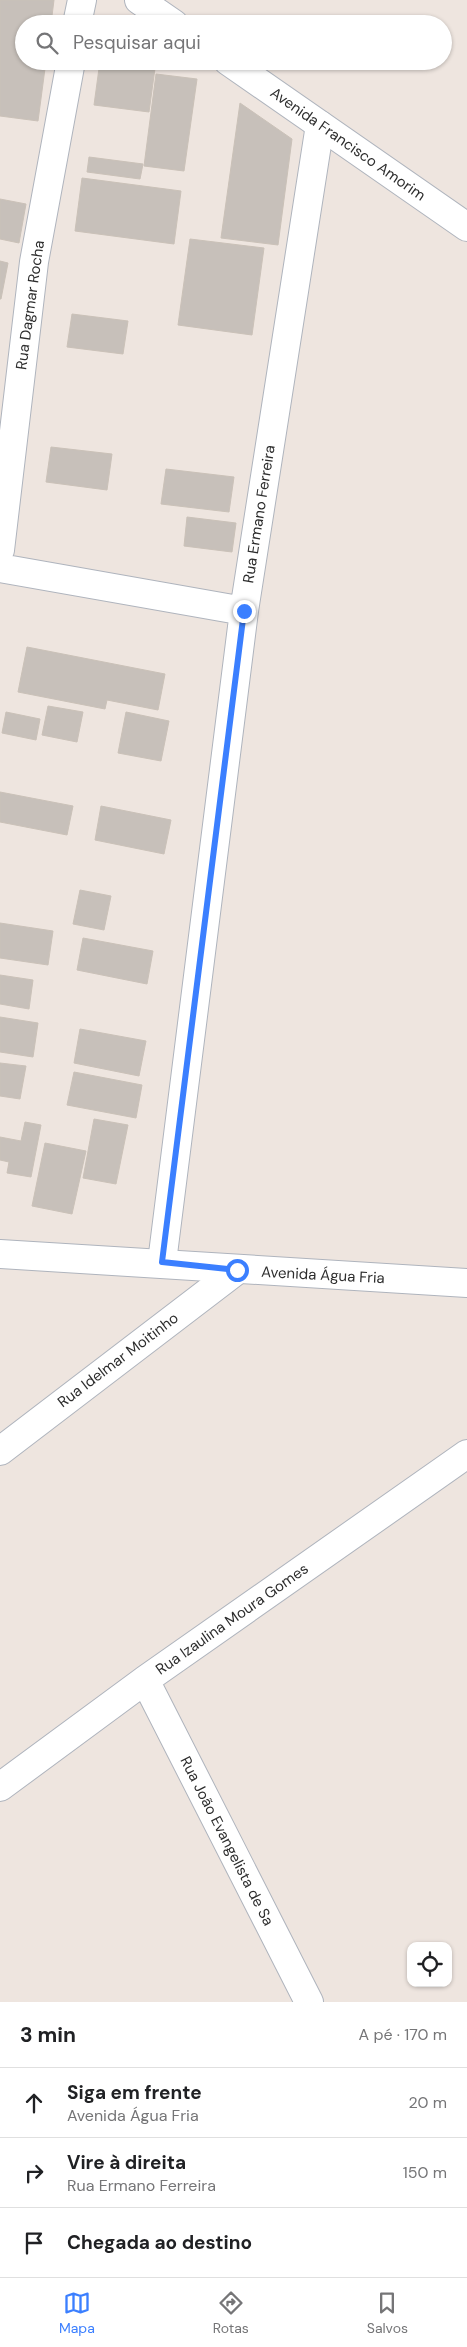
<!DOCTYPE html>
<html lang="pt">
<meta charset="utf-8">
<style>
:root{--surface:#fff;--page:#f2f2f2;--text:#202124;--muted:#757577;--line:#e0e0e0;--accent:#3b7fff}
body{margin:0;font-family:"DM Sans",sans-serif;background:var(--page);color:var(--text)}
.controls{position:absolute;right:15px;bottom:15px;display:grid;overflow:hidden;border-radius:10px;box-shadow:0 1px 4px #0004}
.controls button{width:45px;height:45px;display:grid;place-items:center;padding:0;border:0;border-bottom:1px solid var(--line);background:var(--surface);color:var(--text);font:25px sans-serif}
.stop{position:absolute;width:15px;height:15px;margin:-11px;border:4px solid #3b7fff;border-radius:50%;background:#fff}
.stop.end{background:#3b7fff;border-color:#fff;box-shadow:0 1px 5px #0008}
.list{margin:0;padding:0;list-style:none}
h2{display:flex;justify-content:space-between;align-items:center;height:65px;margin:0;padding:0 20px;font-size:21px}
h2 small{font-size:16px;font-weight:400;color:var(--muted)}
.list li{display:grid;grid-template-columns:32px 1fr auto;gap:15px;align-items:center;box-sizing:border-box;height:70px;padding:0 20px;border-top:1px solid var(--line)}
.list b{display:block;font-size:19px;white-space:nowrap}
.list p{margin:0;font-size:16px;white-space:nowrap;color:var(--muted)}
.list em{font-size:16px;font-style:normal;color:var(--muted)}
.icon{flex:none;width:28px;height:28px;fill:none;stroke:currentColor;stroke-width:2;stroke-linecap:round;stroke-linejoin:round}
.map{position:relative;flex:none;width:467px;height:2002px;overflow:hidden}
.search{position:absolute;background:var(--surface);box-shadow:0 1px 4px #0004;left:15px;right:15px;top:15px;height:55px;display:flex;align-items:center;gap:12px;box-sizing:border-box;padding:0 18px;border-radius:28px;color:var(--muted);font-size:19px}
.sheet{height:275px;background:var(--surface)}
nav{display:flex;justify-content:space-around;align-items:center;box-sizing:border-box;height:70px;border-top:1px solid var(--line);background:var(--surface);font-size:14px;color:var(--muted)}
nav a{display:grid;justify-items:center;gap:2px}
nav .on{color:var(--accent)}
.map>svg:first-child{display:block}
.building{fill:#c7c0ba;stroke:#cac1b8}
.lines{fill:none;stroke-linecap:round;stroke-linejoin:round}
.minor-casing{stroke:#afb4bd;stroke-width:30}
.tertiary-casing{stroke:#afb4bd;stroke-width:30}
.secondary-casing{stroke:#afb4bd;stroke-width:30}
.minor{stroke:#fff;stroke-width:28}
.tertiary{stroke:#fff;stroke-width:28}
.secondary{stroke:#fff;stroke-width:28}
.route{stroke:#3b7fff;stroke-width:6}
.labels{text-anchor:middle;stroke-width:4;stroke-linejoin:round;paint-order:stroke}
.street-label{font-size:15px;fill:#2d2d2d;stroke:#fff}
</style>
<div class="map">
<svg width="467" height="2002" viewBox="0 0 467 2002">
<rect width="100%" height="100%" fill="#eee5df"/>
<!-- building -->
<path class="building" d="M 0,0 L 54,0 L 51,24 L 24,24 L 24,61 L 46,61 L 38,121 L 0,116 Z
M 100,61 L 156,61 L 149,112 L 94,105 Z
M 156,74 L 197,79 L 184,171 L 144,166 Z
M 240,103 L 292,139 L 278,245 L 221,238 Z
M 89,157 L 143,164 L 140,179 L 87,172 Z
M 82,178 L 181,191 L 174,244 L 75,231 Z
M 0,199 L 26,204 L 19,243 L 0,239 Z
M 190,239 L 264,248 L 252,335 L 178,325 Z
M 0,261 L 8,263 L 1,299 L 0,299 Z
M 72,314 L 128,321 L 123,354 L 67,347 Z
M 51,447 L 112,454 L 107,490 L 46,482 Z
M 166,469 L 234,477 L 229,512 L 161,504 Z
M 187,517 L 236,523 L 232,552 L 184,546 Z
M 27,647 L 165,674 L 158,710 L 107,700 L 105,709 L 18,692 Z
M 48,706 L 83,712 L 77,742 L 42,735 Z
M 6,712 L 40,719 L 36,740 L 2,733 Z
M 126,712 L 169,721 L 161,761 L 118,753 Z
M 0,792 L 73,806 L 67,835 L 0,822 Z
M 101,806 L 171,820 L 164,854 L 95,840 Z
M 80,890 L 111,896 L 104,930 L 73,924 Z
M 0,923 L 53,931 L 48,965 L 0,958 Z
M 83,938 L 153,951 L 147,984 L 77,970 Z
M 0,975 L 33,980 L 29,1009 L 0,1004 Z
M 0,1017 L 38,1023 L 33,1057 L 0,1052 Z
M 80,1029 L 146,1041 L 139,1076 L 74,1063 Z
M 0,1063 L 26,1066 L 20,1099 L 0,1096 Z
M 74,1072 L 142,1085 L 136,1118 L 67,1105 Z
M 94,1119 L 128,1125 L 116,1184 L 83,1178 Z
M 25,1122 L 41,1125 L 31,1177 L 7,1173 L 9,1162 L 0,1160 L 0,1137 L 21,1141 Z
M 45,1143 L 86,1151 L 72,1214 L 32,1206 Z"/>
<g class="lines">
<!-- minor casing -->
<g class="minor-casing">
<path id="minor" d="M 77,24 L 82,0
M 0,550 L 34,262 L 71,61
M 0,568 L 244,611
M 162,1262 L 244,611 L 320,125
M 0,1451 L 237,1270
M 145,1680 L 309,2002
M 0,1787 L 145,1680 L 467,1454"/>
</g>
<!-- tertiary casing -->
<g class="tertiary-casing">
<path id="tertiary" d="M 0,1254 L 467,1283"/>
</g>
<!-- secondary casing -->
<g class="secondary-casing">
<path id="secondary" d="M 139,0 L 174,24
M 228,61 L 467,227"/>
</g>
<!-- minor -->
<use href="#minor" class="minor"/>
<!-- tertiary -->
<use href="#tertiary" class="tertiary"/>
<!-- secondary -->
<use href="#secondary" class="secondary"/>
</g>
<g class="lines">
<!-- route -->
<path class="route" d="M 237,1270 L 162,1262 L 244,611"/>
</g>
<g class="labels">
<!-- street labels -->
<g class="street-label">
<text transform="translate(348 144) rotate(35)" y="5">Avenida Francisco Amorim</text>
<text transform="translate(30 305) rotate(-82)" y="5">Rua Dagmar Rocha</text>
<text transform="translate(259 514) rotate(-81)" y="5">Rua Ermano Ferreira</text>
<text transform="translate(323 1275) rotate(3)" y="5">Avenida Água Fria</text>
<text transform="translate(118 1360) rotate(-37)" y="5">Rua Idelmar Moitinho</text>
<text transform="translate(232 1619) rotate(-35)" y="5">Rua Izaulina Moura Gomes</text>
<text transform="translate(227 1841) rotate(63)" y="5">Rua João Evangelista de Sa</text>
</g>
</g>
</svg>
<div class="controls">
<button><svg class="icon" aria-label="locate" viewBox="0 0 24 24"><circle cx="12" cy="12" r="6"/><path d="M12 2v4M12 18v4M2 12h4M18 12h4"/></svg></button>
</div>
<div class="stop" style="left:237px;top:1270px"></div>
<div class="stop end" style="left:244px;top:611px"></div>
<div class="search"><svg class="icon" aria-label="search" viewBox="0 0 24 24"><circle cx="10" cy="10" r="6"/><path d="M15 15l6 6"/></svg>Pesquisar aqui</div>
</div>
<section class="sheet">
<h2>3 min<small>A pé · 170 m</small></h2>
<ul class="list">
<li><svg class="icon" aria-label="ahead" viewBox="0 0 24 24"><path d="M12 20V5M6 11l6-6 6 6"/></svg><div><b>Siga em frente</b><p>Avenida Água Fria</p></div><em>20 m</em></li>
<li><svg class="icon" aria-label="right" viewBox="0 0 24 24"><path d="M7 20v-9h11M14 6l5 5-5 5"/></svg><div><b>Vire à direita</b><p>Rua Ermano Ferreira</p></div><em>150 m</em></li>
<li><svg class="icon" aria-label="arrive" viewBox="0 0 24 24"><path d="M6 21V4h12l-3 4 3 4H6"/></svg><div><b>Chegada ao destino</b></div></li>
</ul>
</section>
<nav>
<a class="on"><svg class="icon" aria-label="map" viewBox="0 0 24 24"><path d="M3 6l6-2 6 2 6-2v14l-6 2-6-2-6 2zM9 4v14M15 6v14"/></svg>Mapa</a>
<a><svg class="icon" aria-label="directions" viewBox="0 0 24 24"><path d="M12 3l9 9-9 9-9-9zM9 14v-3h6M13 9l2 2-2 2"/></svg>Rotas</a>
<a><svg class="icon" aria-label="saved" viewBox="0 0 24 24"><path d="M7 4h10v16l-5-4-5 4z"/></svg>Salvos</a>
</nav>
